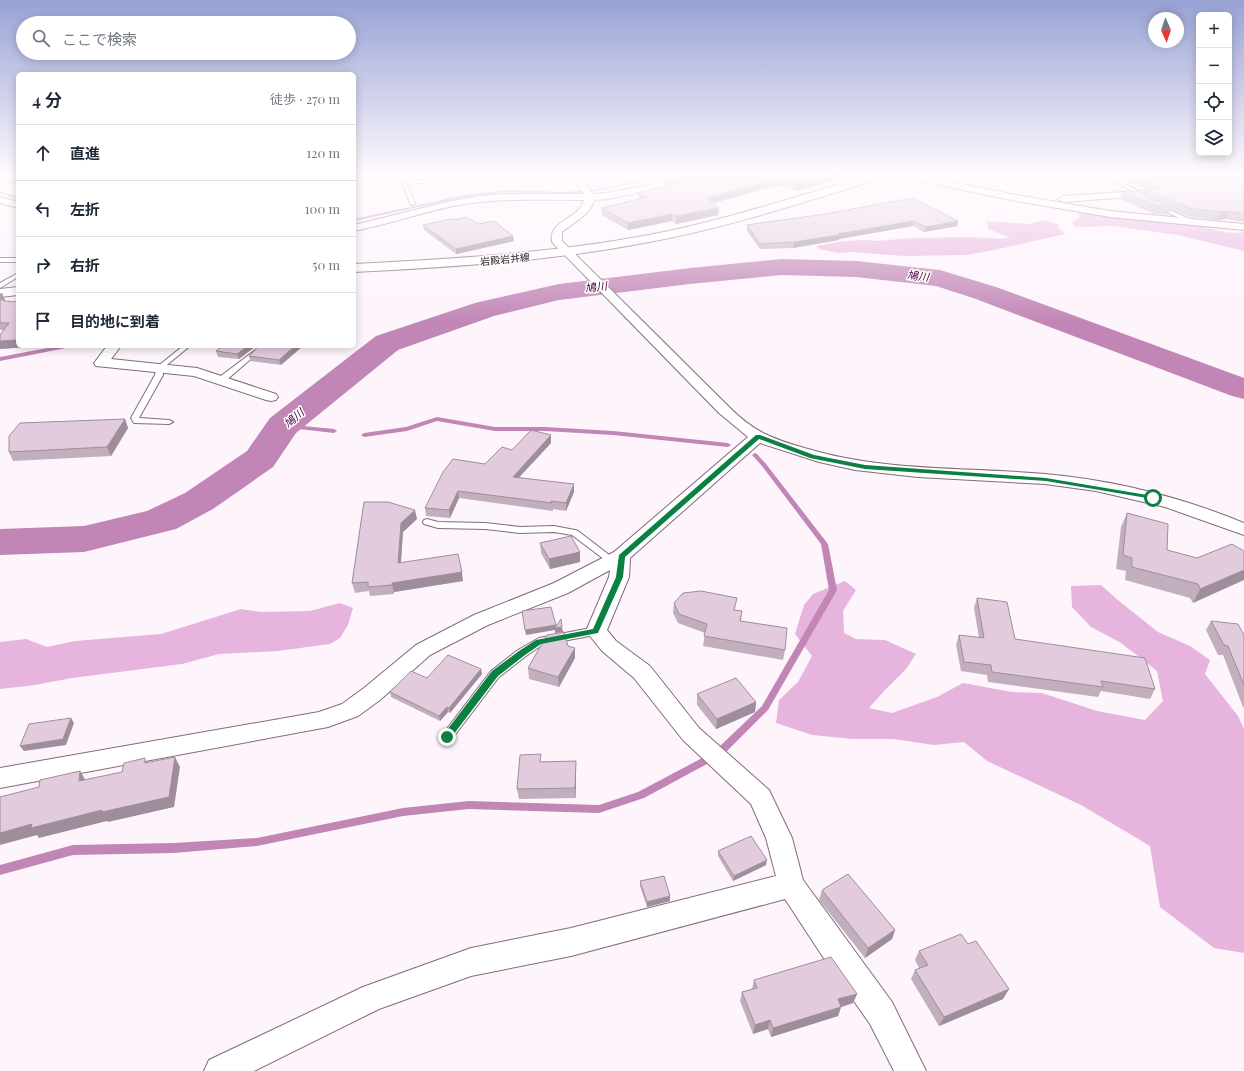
<!DOCTYPE html>
<html lang="ja">
<meta charset="utf-8">
<style>
:root{--surface:#fff;--page:#f2f2f3;--text:#1f2937;--muted:#747a83;--line:#e0e1e3}
body{margin:0;font-family:"Playfair Display","Noto Sans JP",serif;background:var(--page);color:var(--text)}
.controls{position:absolute;right:12px;top:12px;display:grid;overflow:hidden;border-radius:6px;box-shadow:0 2px 10px #0003}
.controls button{width:36px;height:36px;display:grid;place-items:center;padding:0;border:0;border-bottom:1px solid var(--line);background:var(--surface);color:var(--text);font:20px sans-serif}
.compass{position:absolute;left:1148px;top:12px;width:36px;height:36px;border-radius:50%;background:var(--surface);box-shadow:0 2px 10px #0003;rotate:177deg}
.stop{position:absolute;width:12px;height:12px;margin:-9px;border:3px solid #0b8043;border-radius:50%;background:#fff}
.stop.end{background:#0b8043;border-color:#fff;box-shadow:0 1px 4px #0008}
.list{margin:0;padding:0;list-style:none}
h2{display:flex;justify-content:space-between;align-items:center;height:52px;margin:0;padding:0 16px;font-size:17px}
h2 small{font-size:13px;font-weight:400;color:var(--muted)}
.list li{display:grid;grid-template-columns:26px 1fr auto;gap:12px;align-items:center;box-sizing:border-box;height:56px;padding:0 16px;border-top:1px solid var(--line)}
.list b{display:block;font-size:15px;white-space:nowrap}
.list em{font-size:13px;font-style:normal;color:var(--muted)}
.icon{flex:none;width:22px;height:22px;fill:none;stroke:currentColor;stroke-width:2;stroke-linecap:round;stroke-linejoin:round}
.map{position:relative;flex:none;width:1244px;height:1071px;overflow:hidden}
.search{position:absolute;background:var(--surface);box-shadow:0 2px 10px #0003;left:16px;top:16px;width:340px;height:44px;display:flex;align-items:center;gap:10px;box-sizing:border-box;padding:0 14px;border-radius:22px;color:var(--muted);font-size:15px}
.panel{position:absolute;background:var(--surface);box-shadow:0 2px 10px #0003;left:16px;top:72px;width:340px;height:276px;border-radius:6px}
.map>svg:first-child{display:block}
.green{fill:#e7b4dd}
.lines{fill:none;stroke-linecap:round;stroke-linejoin:round}
.stream{fill:#c186b6;fill-rule:evenodd}
.river{fill:#c186b6;fill-rule:evenodd}
.service-casing{stroke:#816c7c;stroke-width:2}
.minor-casing{stroke:#816c7c;stroke-width:2}
.secondary-casing{stroke:#816c7c;stroke-width:2}
.service{fill:#fff;fill-rule:evenodd}
.minor{fill:#fff;fill-rule:evenodd}
.secondary{fill:#fff;fill-rule:evenodd}
.tertiary-bridge-casing{stroke:#816c7c;stroke-width:14;stroke-linecap:butt}
.tertiary-bridge{stroke:#fff;stroke-width:12}
.wall{fill:#c2afbe}
.shaded-wall{fill:#9e8e9b}
.building{fill:#e2cbdd;stroke:#9e8e9b}
.route{fill:#0b8043}
.labels{text-anchor:middle;stroke-width:3;stroke-linejoin:round;paint-order:stroke}
.far-street-label{font-size:10px;fill:#2d242b;stroke:#fff}
.far-water-label{font-size:11px;font-style:italic;fill:#4a0042;stroke:#fff}
</style>
<div class="map">
<svg width="1244" height="1071" viewBox="0 0 1244 1071">
<rect width="100%" height="100%" fill="#fef4fc"/>
<!-- green -->
<path class="green" d="M 1079,211 C 1119,217 1159,221 1199,226 C 1214,228 1228,236 1244,232 L 1244,251 L 1178,235 L 1113,226 L 1076,227 L 1071,223 L 1079,218 Z
M 1044,220 L 1058,224 L 1058,227 L 1065,234 L 999,249 L 966,255 L 905,256 L 852,252 L 839,253 L 819,249 L 816,246 L 843,241 L 865,240 L 877,241 L 912,238 L 972,237 L 1002,239 L 1009,237 L 988,229 L 987,221 L 1029,224 Z
M 845,581 L 856,590 L 843,611 L 844,633 L 856,639 L 885,640 L 916,654 L 906,669 L 885,690 L 869,708 L 892,713 L 937,697 L 963,683 L 1012,692 L 1042,693 L 1097,711 L 1145,720 L 1163,701 L 1157,671 L 1121,643 L 1091,627 L 1072,607 L 1071,586 L 1101,585 L 1119,601 L 1158,632 L 1190,646 L 1210,660 L 1205,674 L 1238,716 L 1244,729 L 1244,953 L 1214,948 L 1160,907 L 1150,846 L 1081,805 L 987,761 L 964,742 L 934,745 L 893,739 L 852,739 L 812,735 L 776,723 L 779,700 L 798,682 L 812,656 L 795,634 L 804,605 L 813,594 Z
M 340,603 L 353,608 L 348,625 L 340,638 L 330,644 L 278,651 L 219,654 L 182,664 L 72,678 L 35,685 L 0,689 L 0,642 L 26,639 L 47,647 L 75,641 L 161,634 L 241,609 L 261,612 L 310,611 Z"/>
<g class="lines">
<!-- stream -->
<path class="stream" d="M 674,174 L 679,174 L 592,192 L 564,194 L 508,192 L 465,197 L 354,221 L 354,219 L 465,195 L 508,190 L 564,192 L 592,190 Z
M 58,346 L 69,346 L 66,348 L 0,361 L 0,357 Z
M 437,417 L 495,427 L 545,427 L 613,431 L 728,443 L 731,445 L 728,447 L 613,435 L 545,431 L 495,431 L 437,421 L 407,431 L 364,437 L 361,435 L 364,433 L 406,427 Z
M 283,424 L 334,429 L 337,431 L 334,433 L 281,427 L 281,425 Z
M 755,453 L 757,454 L 766,464 L 828,544 L 837,590 L 768,710 L 726,752 L 723,753 L 720,752 L 718,749 L 720,746 L 762,706 L 829,590 L 821,544 L 762,466 L 753,456 L 752,455 Z
M 704,757 L 707,758 L 709,761 L 707,764 L 644,798 L 599,813 L 469,809 L 403,816 L 257,846 L 174,853 L 73,855 L 0,875 L 0,865 L 73,845 L 174,843 L 257,838 L 403,808 L 469,801 L 599,805 L 638,792 Z"/>
<!-- river -->
<path class="river" d="M 781,259 L 856,261 L 940,270 L 996,287 L 1244,378 L 1244,399 L 1232,396 L 976,299 L 936,286 L 856,277 L 781,275 L 690,284 L 559,300 L 494,316 L 398,350 L 296,433 L 273,467 L 213,509 L 176,529 L 84,552 L 0,555 L 0,529 L 84,526 L 147,511 L 185,493 L 247,451 L 270,418 L 376,336 L 475,303 L 559,284 L 690,268 Z"/>
<!-- service casing -->
<g class="service-casing">
<path id="service" d="M 441,174 L 445,174 L 447,179 L 407,185 L 415,204 L 411,205 L 402,183 L 442,177 Z
M 1153,179 L 1151,181 L 1123,183 L 1142,193 L 1142,195 L 1140,195 L 1116,182 L 1118,181 Z
M 1157,206 L 1161,206 L 1198,223 L 1193,224 L 1157,208 Z
M 0,258 L 18,258 L 18,262 L 0,262 Z
M 18,273 L 18,277 L 0,288 L 0,283 Z
M 183,346 L 190,346 L 163,368 L 163,375 L 139,418 L 169,420 L 173,422 L 169,424 L 134,423 L 131,418 L 155,375 L 157,367 Z
M 258,348 L 261,350 L 260,351 L 223,383 L 217,383 L 217,379 Z
M 427,519 L 438,522 L 485,523 L 520,527 L 554,526 L 575,530 L 578,531 L 617,561 L 612,564 L 609,563 L 572,535 L 554,532 L 520,533 L 485,529 L 438,528 L 424,524 L 423,522 L 424,520 Z
M 596,627 L 600,628 L 601,631 L 600,634 L 542,645 L 526,656 L 499,677 L 451,740 L 447,742 L 443,740 L 441,737 L 443,734 L 491,671 L 518,650 L 539,638 Z"/>
</g>
<!-- minor casing -->
<g class="minor-casing">
<path id="minor" d="M 569,174 L 578,174 L 593,194 L 607,193 L 709,174 L 724,174 L 723,176 L 720,177 L 607,199 L 594,200 C 591,214 573,223 562,232 L 562,241 L 729,407 C 739,417 750,426 763,433 C 777,440 793,445 808,449 C 885,472 966,467 1045,474 C 1113,480 1181,497 1244,523 L 1244,535 L 1165,507 L 1096,491 L 1045,484 L 918,477 L 855,470 L 819,462 L 760,443 L 630,558 L 629,577 L 607,630 L 616,641 L 650,666 L 699,728 L 769,790 L 792,838 L 803,880 L 892,1002 L 926,1071 L 894,1071 L 870,1024 L 821,954 L 785,899 L 571,956 L 471,976 L 379,1009 L 254,1071 L 204,1071 L 209,1060 L 363,987 L 471,948 L 571,928 L 776,876 L 766,838 L 751,804 L 683,740 L 634,678 L 602,651 L 586,631 L 609,577 L 610,570 L 568,593 L 488,625 L 430,655 L 380,700 L 358,716 L 328,727 L 0,788 L 0,768 L 319,712 L 342,704 L 364,688 L 416,645 L 474,615 L 554,583 L 614,552 L 748,437 L 719,413 L 552,242 C 548,220 580,219 584,200 C 544,200 504,198 465,204 C 427,210 391,224 354,231 L 354,225 L 447,202 L 479,196 L 511,194 L 584,194 Z
M 896,174 L 912,174 L 1016,195 L 1110,211 L 1244,224 L 1244,230 L 1110,217 L 1016,201 L 901,177 Z
M 1140,191 L 1145,194 L 1143,196 L 1063,202 L 1058,199 L 1063,196 Z
M 0,197 L 18,202 L 18,208 L 0,203 Z
M 107,346 L 121,346 L 111,359 L 197,368 L 276,394 L 278,397 L 276,400 L 271,401 L 266,400 L 194,376 L 96,366 L 94,363 Z"/>
</g>
<!-- secondary casing -->
<g class="secondary-casing">
<path id="secondary" d="M 875,174 L 891,174 L 889,176 C 810,200 731,227 649,242 C 552,261 453,267 354,272 L 354,264 C 453,259 552,253 649,235 C 726,220 800,195 875,174 Z
M 18,287 L 18,295 L 0,297 L 0,289 Z"/>
</g>
<!-- service -->
<use href="#service" class="service"/>
<!-- minor -->
<use href="#minor" class="minor"/>
<!-- secondary -->
<use href="#secondary" class="secondary"/>
<!-- tertiary-bridge casing -->
<g class="tertiary-bridge-casing">
<path id="tertiary-bridge" d="M 0,185 L 18,191"/>
</g>
<!-- tertiary-bridge -->
<use href="#tertiary-bridge" class="tertiary-bridge"/>
</g>
<!-- wall -->
<path class="wall" d="M 1244,174 L 1244,222 L 1225,219 L 1217,220 L 1190,217 L 1170,209 L 1168,215 L 1154,214 L 1120,199 L 1123,192 L 1143,190 L 1144,188 L 1137,185 L 1140,177 Z
M 845,177 L 795,191 L 779,185 L 713,203 L 719,208 L 718,215 L 676,224 L 672,221 L 628,230 L 602,215 L 602,208 L 638,199 L 638,193 L 664,186 L 664,184 L 705,178 Z
M 825,214 L 958,221 L 957,226 L 924,232 L 913,226 L 839,239 L 839,240 L 793,248 L 760,249 L 747,231 L 747,225 Z
M 454,220 L 514,241 L 456,254 L 424,230 L 423,225 Z
M 0,293 L 2,293 L 5,301 L 10,301 L 11,302 L 18,301 L 18,346 L 27,346 L 27,347 L 0,349 L 0,335 L 4,330 L 0,330 Z
M 256,346 L 239,359 L 218,357 L 216,351 Z
M 303,346 L 281,365 L 250,361 L 249,356 Z
M 125,419 L 128,428 L 111,456 L 13,461 L 9,452 Z
M 551,435 L 551,443 L 519,477 L 574,492 L 566,511 L 553,509 L 553,511 L 459,498 L 450,518 L 426,516 L 425,508 L 485,464 L 512,450 Z
M 364,502 L 417,519 L 403,532 L 401,563 L 463,581 L 394,592 L 394,594 L 370,596 L 369,591 L 355,593 L 352,583 Z
M 1127,513 L 1167,550 L 1197,558 L 1232,544 L 1193,603 L 1190,598 L 1125,580 L 1126,571 L 1116,569 L 1121,527 Z
M 540,543 L 580,552 L 580,562 L 550,569 L 541,553 Z
M 977,598 L 1015,639 L 1155,689 L 1150,699 L 1101,691 L 1098,697 L 988,682 L 987,675 L 961,671 L 956,645 L 959,635 L 979,638 L 974,608 Z
M 674,603 L 742,611 L 741,621 L 785,650 L 783,660 L 703,646 L 705,633 L 678,623 L 673,613 Z
M 1211,621 L 1244,635 L 1244,707 L 1243,707 L 1223,655 L 1218,655 L 1206,630 Z
M 568,646 L 575,658 L 559,687 L 529,679 L 528,668 Z
M 481,669 L 482,674 L 450,713 L 448,712 L 440,721 L 391,697 L 390,692 L 427,678 Z
M 697,694 L 756,702 L 755,712 L 716,729 L 697,705 Z
M 541,762 L 576,771 L 576,798 L 519,799 L 517,789 Z
M 718,851 L 766,865 L 733,881 L 718,856 Z
M 640,881 L 670,901 L 647,907 L 640,886 Z
M 822,890 L 895,930 L 892,939 L 865,958 L 819,900 Z
M 968,944 L 1009,989 L 1003,999 L 939,1026 L 911,979 L 915,970 L 919,968 L 915,960 L 919,951 Z
M 754,980 L 857,994 L 853,1003 L 841,1007 L 838,1016 L 771,1037 L 768,1029 L 753,1034 L 740,1001 L 742,992 L 752,989 Z"/>
<!-- shaded-wall -->
<path class="shaded-wall" d="M 832,174 L 845,174 L 845,177 L 795,191 L 796,184 Z
M 780,178 L 779,185 L 706,205 L 707,198 Z
M 1147,191 L 1145,199 L 1141,200 L 1144,192 Z
M 719,208 L 718,215 L 676,224 L 677,216 Z
M 1229,211 L 1225,219 L 1217,220 L 1221,212 Z
M 672,214 L 672,221 L 628,230 L 628,223 Z
M 914,221 L 913,226 L 839,239 L 839,240 L 793,248 L 794,242 L 838,234 Z
M 958,221 L 957,226 L 924,232 L 926,227 Z
M 513,236 L 514,241 L 456,254 L 456,249 Z
M 2,293 L 8,307 L 0,304 L 0,294 Z
M 18,340 L 18,346 L 27,346 L 27,347 L 0,349 L 0,341 Z
M 248,346 L 256,346 L 239,359 L 237,354 Z
M 295,346 L 303,346 L 281,365 L 279,360 Z
M 125,419 L 128,428 L 111,456 L 107,447 Z
M 551,435 L 551,443 L 513,484 L 513,477 Z
M 574,484 L 574,492 L 566,511 L 566,503 Z
M 458,491 L 459,498 L 450,518 L 449,510 Z
M 415,510 L 417,519 L 403,532 L 400,572 L 398,563 L 401,523 Z
M 580,552 L 580,562 L 550,569 L 549,559 Z
M 1244,570 L 1244,580 L 1193,603 L 1200,589 Z
M 462,572 L 463,581 L 394,592 L 394,594 L 392,583 Z
M 556,625 L 556,628 L 562,627 L 563,632 L 555,633 L 555,630 L 526,635 L 525,630 Z
M 575,648 L 575,658 L 559,687 L 558,677 Z
M 481,669 L 482,674 L 450,713 L 449,708 Z
M 756,702 L 755,712 L 716,729 L 717,719 Z
M 447,707 L 448,712 L 440,721 L 439,716 Z
M 71,718 L 74,723 L 66,745 L 24,751 L 20,746 Z
M 175,757 L 180,767 L 174,807 L 108,822 L 107,821 L 39,838 L 37,835 L 0,845 L 0,833 Z
M 576,761 L 576,798 L 575,788 Z
M 80,771 L 86,781 L 79,781 Z
M 767,860 L 766,865 L 733,881 L 734,876 Z
M 670,896 L 670,901 L 647,907 L 647,902 Z
M 895,930 L 892,939 L 865,958 L 868,948 Z
M 1009,989 L 1003,999 L 939,1026 L 944,1017 Z
M 857,994 L 853,1003 L 835,1009 L 838,999 Z
M 841,1007 L 838,1016 L 771,1037 L 773,1028 Z
M 770,1020 L 768,1029 L 753,1034 L 755,1025 Z"/>
<!-- building -->
<path class="building" d="M 722,174 L 832,174 L 796,184 L 780,178 L 707,198 L 719,208 L 677,216 L 672,214 L 628,223 L 602,208 L 647,197 L 638,193 L 668,185 L 664,184 L 699,176 L 705,178 Z
M 1192,174 L 1244,174 L 1244,214 L 1229,211 L 1221,212 L 1193,209 L 1147,191 L 1144,192 L 1144,196 L 1171,207 L 1157,206 L 1123,192 L 1159,189 L 1146,182 L 1150,182 L 1140,177 Z
M 913,198 L 958,221 L 926,227 L 914,221 L 838,234 L 840,235 L 794,242 L 760,244 L 747,225 L 825,214 Z
M 466,217 L 479,224 L 494,221 L 513,236 L 456,249 L 423,225 L 451,219 L 454,220 Z
M 0,300 L 5,300 L 3,301 L 10,301 L 9,302 L 18,301 L 18,340 L 0,341 L 0,335 L 9,323 L 0,323 Z
M 223,346 L 248,346 L 237,354 L 216,351 Z
M 259,346 L 295,346 L 279,360 L 249,356 Z
M 125,419 L 107,447 L 9,452 L 9,436 L 20,423 Z
M 531,430 L 551,435 L 513,477 L 574,484 L 566,503 L 551,501 L 552,503 L 458,491 L 449,510 L 425,508 L 443,472 L 453,459 L 485,464 L 502,447 L 512,450 Z
M 364,502 L 388,502 L 415,510 L 401,523 L 398,563 L 458,554 L 462,572 L 392,583 L 392,585 L 368,587 L 368,582 L 352,583 Z
M 1127,513 L 1168,524 L 1167,550 L 1197,558 L 1232,544 L 1244,551 L 1244,570 L 1200,589 L 1198,584 L 1132,567 L 1132,558 L 1123,555 Z
M 571,536 L 580,552 L 549,559 L 540,543 Z
M 701,591 L 737,598 L 734,610 L 742,611 L 740,621 L 787,628 L 785,650 L 704,636 L 707,624 L 679,614 L 674,603 L 683,593 Z
M 977,598 L 1007,602 L 1015,639 L 1145,658 L 1155,689 L 1101,681 L 1103,687 L 992,672 L 991,665 L 964,662 L 959,635 L 984,638 Z
M 551,607 L 556,625 L 525,630 L 522,611 Z
M 561,619 L 562,627 L 555,628 Z
M 1211,621 L 1238,624 L 1244,635 L 1244,685 L 1228,646 L 1224,645 Z
M 564,632 L 568,646 L 575,648 L 558,677 L 528,668 L 547,635 Z
M 448,655 L 481,669 L 449,708 L 447,707 L 439,716 L 390,692 L 411,671 L 427,678 Z
M 736,678 L 756,702 L 717,719 L 697,694 Z
M 71,718 L 63,739 L 20,746 L 29,724 Z
M 541,754 L 540,762 L 576,761 L 575,788 L 517,789 L 520,755 Z
M 175,757 L 169,797 L 102,812 L 102,810 L 31,828 L 32,824 L 0,833 L 0,797 L 39,787 L 40,780 L 80,771 L 79,781 L 122,772 L 124,763 L 145,758 L 145,763 Z
M 751,836 L 767,860 L 734,876 L 718,851 Z
M 848,874 L 895,930 L 868,948 L 822,890 Z
M 664,876 L 670,896 L 647,902 L 640,881 Z
M 961,934 L 968,944 L 976,941 L 1009,989 L 944,1017 L 915,970 L 928,965 L 919,951 Z
M 831,957 L 857,994 L 838,999 L 841,1007 L 773,1028 L 770,1020 L 755,1025 L 742,992 L 757,988 L 754,980 Z"/>
<!-- sky -->
<linearGradient id="sky" x2="0" y2="1"><stop stop-color="#98a2d4"/><stop offset="0.54" stop-color="#fffafe"/><stop offset="1" stop-color="#fffafe" stop-opacity="0"/></linearGradient>
<rect width="1244" height="323" fill="url(#sky)"/>
<!-- route -->
<path class="route" d="M 756,435 L 760,435 L 814,455 L 865,465 L 1046,478 L 1153,496 L 1156,498 L 1153,499 L 1046,481 L 865,469 L 810,458 L 759,439 L 625,557 L 623,577 L 598,633 L 541,644 L 525,655 L 498,676 L 450,739 L 444,739 L 442,737 L 444,734 L 492,671 L 519,651 L 536,640 L 593,629 L 616,577 L 619,555 Z"/>
<g class="labels">
<!-- far-street labels -->
<g class="far-street-label">
<text transform="translate(505 259) rotate(-6)" y="4">岩殿岩井線</text>
</g>
<!-- far-water labels -->
<g class="far-water-label">
<text transform="translate(918 276) rotate(6)" y="4">鳩川</text>
<text transform="translate(596 287) rotate(-7)" y="4">鳩川</text>
<text transform="translate(294 418) rotate(-41)" y="4">鳩川</text>
</g>
</g>
</svg>
<div class="controls">
<button>+</button>
<button>−</button>
<button><svg class="icon" aria-label="locate" viewBox="0 0 24 24"><circle cx="12" cy="12" r="6"/><path d="M12 2v4M12 18v4M2 12h4M18 12h4"/></svg></button>
<button><svg class="icon" aria-label="layers" viewBox="0 0 24 24"><path d="M12 4l9 5-9 5-9-5zM3 14l9 5 9-5"/></svg></button>
</div>
<svg class="compass" viewBox="-18 -18 36 36"><path d="M0-13l5 13h-10z" fill="#e53935"/><path d="M0 13l5-13h-10z" fill="#747a83"/></svg>
<div class="stop" style="left:1153px;top:498px"></div>
<div class="stop end" style="left:447px;top:737px"></div>
<div class="search"><svg class="icon" aria-label="search" viewBox="0 0 24 24"><circle cx="10" cy="10" r="6"/><path d="M15 15l6 6"/></svg>ここで検索</div>
<section class="panel">
<h2>4 分<small>徒歩 · 270 m</small></h2>
<ul class="list">
<li><svg class="icon" aria-label="ahead" viewBox="0 0 24 24"><path d="M12 20V5M6 11l6-6 6 6"/></svg><div><b>直進</b></div><em>120 m</em></li>
<li><svg class="icon" aria-label="left" viewBox="0 0 24 24"><path d="M17 20v-9H6M10 6l-5 5 5 5"/></svg><div><b>左折</b></div><em>100 m</em></li>
<li><svg class="icon" aria-label="right" viewBox="0 0 24 24"><path d="M7 20v-9h11M14 6l5 5-5 5"/></svg><div><b>右折</b></div><em>50 m</em></li>
<li><svg class="icon" aria-label="arrive" viewBox="0 0 24 24"><path d="M6 21V4h12l-3 4 3 4H6"/></svg><div><b>目的地に到着</b></div></li>
</ul>
</section>
</div>
